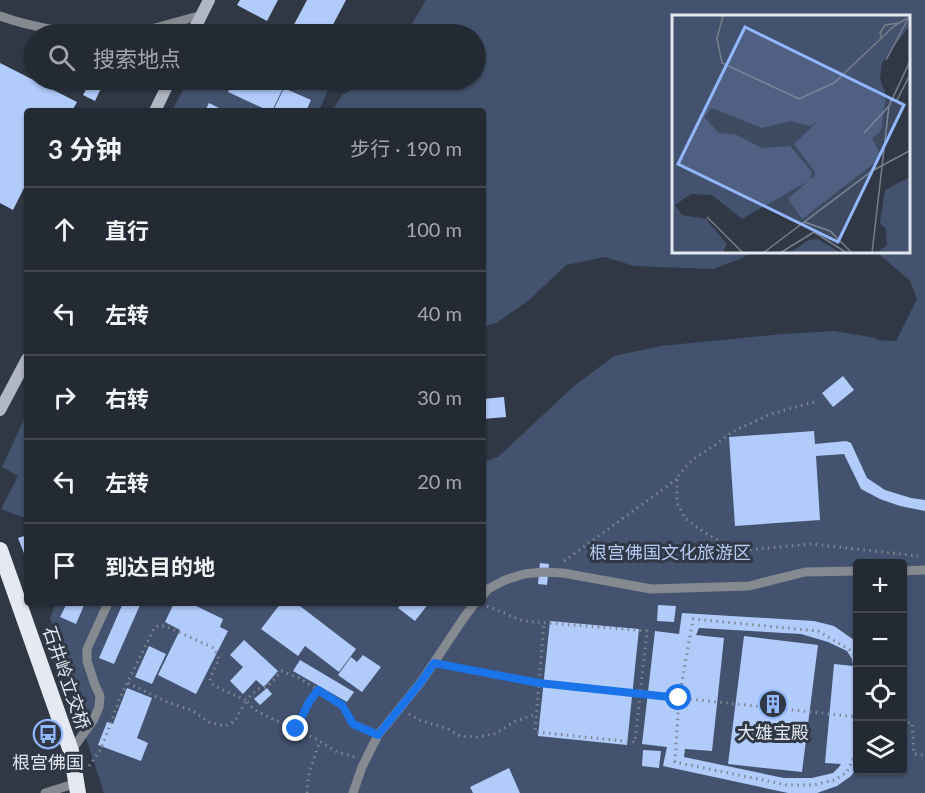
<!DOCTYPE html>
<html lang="zh">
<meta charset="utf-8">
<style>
:root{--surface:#242a34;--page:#2c323c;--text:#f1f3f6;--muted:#a3a7ac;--line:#41464f}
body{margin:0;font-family:Lato,"Noto Sans SC",sans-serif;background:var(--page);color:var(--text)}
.controls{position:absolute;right:18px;bottom:18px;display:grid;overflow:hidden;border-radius:6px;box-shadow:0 2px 4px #0004}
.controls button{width:54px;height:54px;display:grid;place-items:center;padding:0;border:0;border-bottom:2px solid var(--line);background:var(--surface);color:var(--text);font:30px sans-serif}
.stop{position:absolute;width:18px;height:18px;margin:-14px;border:4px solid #1a73e8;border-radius:50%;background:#fff}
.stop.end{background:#1a73e8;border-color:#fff;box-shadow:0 2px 6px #0008}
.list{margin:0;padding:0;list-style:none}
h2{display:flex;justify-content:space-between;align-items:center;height:78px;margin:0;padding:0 24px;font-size:26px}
h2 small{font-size:20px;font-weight:400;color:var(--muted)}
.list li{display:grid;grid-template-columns:39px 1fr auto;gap:18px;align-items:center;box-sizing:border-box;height:84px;padding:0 24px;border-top:2px solid var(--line)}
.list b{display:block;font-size:22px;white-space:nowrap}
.list em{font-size:20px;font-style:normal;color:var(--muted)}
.icon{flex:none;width:33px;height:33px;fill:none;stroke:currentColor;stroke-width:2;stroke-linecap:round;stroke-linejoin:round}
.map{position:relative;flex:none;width:925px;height:793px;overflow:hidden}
.search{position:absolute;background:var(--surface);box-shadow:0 2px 4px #0004;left:24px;top:24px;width:462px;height:66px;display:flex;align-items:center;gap:15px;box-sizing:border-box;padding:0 21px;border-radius:33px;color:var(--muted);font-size:22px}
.panel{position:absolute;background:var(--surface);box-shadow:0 2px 4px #0004;left:24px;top:108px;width:462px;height:498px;border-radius:6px}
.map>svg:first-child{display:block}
.green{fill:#43526e;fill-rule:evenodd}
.building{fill:#b1cbfb;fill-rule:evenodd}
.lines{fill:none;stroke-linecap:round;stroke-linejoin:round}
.path{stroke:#808691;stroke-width:3;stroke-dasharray:1.5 4.5;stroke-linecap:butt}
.service{stroke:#858990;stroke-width:9}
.secondary{stroke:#b0b6c2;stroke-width:12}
.trunk{stroke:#e4e9f2;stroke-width:16}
.route{stroke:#1a73e8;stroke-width:8}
.labels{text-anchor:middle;stroke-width:6;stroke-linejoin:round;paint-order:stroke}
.park-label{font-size:18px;fill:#b3c9f2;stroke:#303845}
.street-label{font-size:18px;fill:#e2e7f0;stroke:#303845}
.poi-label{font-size:18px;fill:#e2e7f0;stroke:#303845}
.inset-road{fill:none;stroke:#777e89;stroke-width:1.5}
.view{fill:#92b7fd;fill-opacity:0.15;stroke:#92b7fd;stroke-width:3}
.inset-edge{fill:none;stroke:#e2e7f0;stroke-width:3}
</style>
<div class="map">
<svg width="925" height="793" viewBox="0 0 925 793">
<rect width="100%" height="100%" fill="#303845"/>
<!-- green -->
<path class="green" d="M 426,0 L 925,0 L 925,793 L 104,793 L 78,713 L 71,672 L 50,618 L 56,603 L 483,603 L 483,462 L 498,457 L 573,387 L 614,356 L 661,346 L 783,334 L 834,331 L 876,338 L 877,340 L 896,341 L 917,299 L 910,281 L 879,254 L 868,252 L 908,252 L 908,16 L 673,16 L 673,252 L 752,252 L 740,259 L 713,269 L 634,266 L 605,257 L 566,265 L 528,301 L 496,323 L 483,327 L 483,111 L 332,111 L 342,95 L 371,80 L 476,80 L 476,34 L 406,34 ZM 858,564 L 902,564 L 902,770 L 858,770 Z
M 188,80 L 319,80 L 330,85 L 319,111 L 172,111 Z
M 27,413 L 27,519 L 1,509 L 18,476 L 2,467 Z"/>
<!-- building -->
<path class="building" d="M 240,0 L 278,0 L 267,21 L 237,5 Z
M 307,0 L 346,0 L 328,34 L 289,34 Z
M 0,63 L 77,102 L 72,111 L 27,111 L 27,189 L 24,188 L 13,210 L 0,203 Z
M 91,80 L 105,80 L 95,101 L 83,95 Z
M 234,80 L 287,80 L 272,111 L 269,111 L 228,92 Z
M 284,88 L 311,100 L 306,111 L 273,111 Z
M 209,103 L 225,111 L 205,111 Z
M 843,376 L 854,390 L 833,407 L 822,393 Z
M 504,397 L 506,417 L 483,419 L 483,399 Z
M 814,431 L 815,444 L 846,441 L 851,443 L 867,478 L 885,490 L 911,498 L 925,500 L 925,511 L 900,506 L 880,499 L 861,489 L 844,454 L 816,456 L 820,520 L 735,526 L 729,437 Z
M 27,535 L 27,561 L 18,538 Z
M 540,563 L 549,564 L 547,585 L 538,584 Z
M 67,603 L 85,603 L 76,624 L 60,617 Z
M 123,603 L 136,603 L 140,605 L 114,664 L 99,658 Z
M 174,603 L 190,603 L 223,619 L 220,627 L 228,631 L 196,694 L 158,675 L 180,630 L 165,622 Z
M 281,603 L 296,603 L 356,649 L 339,672 L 305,646 L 298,656 L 261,629 Z
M 402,603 L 429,603 L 415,621 L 398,608 Z
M 658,605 L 676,606 L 674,622 L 657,621 Z
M 682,613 L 814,621 L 834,626 L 854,640 L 858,643 L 858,766 L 851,776 L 837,786 L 817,793 L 788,793 L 663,766 L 667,747 L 642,744 L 655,631 L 679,634 ZM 699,628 L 801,634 L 828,642 L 847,651 L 852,659 L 853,666 L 834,664 L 825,763 L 841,764 L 839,767 L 833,773 L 812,778 L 784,778 L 684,757 L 685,749 L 712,751 L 724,638 L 696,635 Z
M 550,621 L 639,629 L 627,745 L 538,736 Z
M 744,636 L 818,645 L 802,772 L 728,764 Z
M 244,640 L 278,671 L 264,687 L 256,680 L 243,694 L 230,681 L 243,667 L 230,655 Z
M 149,646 L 166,654 L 152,684 L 135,677 Z
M 363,655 L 381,667 L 362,692 L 338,675 L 351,657 L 357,662 Z
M 300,660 L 354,692 L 347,702 L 293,671 Z
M 127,688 L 152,698 L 137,738 L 148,743 L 141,761 L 98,745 L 107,722 L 113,724 Z
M 267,688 L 272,694 L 260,705 L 254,699 Z
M 643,750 L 661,751 L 659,768 L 642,766 Z
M 509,768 L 520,793 L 473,793 L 470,787 Z"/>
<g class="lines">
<!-- path -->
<path class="path" d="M 814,402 L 771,414 L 732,432 L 715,445 L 692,460 L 677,477 L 677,503 L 685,518 L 705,533 L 733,548 L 747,550 L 811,544 L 918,556
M 564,561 L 677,479
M 487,606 L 523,621 L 647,631 L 635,742 L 535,732 L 544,623
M 447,665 L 539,683 L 858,717
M 858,666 L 855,656 L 850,650 L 818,631 L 693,619 L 679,698 L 675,762 L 787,785 L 813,785 L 835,780 L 847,772 L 856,753 L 858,724
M 128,683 L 167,702 L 191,710 L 209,722 L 225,726 L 235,721 L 246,700 L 250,706 L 258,712 L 316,739 L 337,752 L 355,757
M 409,714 L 420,720 L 448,729 L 460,736 L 478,737 L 494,734 L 516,721 L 536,714
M 902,722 L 912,723 L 914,754 L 925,755
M 296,729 L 309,702 L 318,690
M 89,766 L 101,749 L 120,698 L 154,628 L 158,626 L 165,626 L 214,648 L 219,659 L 211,676 L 210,681 L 214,686 L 246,700 L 258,689 L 268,686 L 282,671 L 299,678 L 342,705 L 353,724 L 367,730
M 307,793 L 309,773 L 320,741"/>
<!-- service -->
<path class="service" d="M 0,16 C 28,26 56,31 85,34
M 133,34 L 202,15
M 902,571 L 925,570
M 483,595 L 488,589 L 505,580 L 524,574 L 543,572 L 563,573 L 651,589 L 749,586 L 805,572 L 858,571
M 71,751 L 94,719 L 99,707 L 100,696 L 95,685 L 87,661 L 87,649 L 108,603
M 45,793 L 77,783
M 353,793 L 362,767 L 378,735 L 421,682 L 463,619 L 475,603"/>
<!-- secondary -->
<path class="secondary" d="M 192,34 L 209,0
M 155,111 L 170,80
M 0,410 L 27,359"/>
<!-- trunk -->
<path class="trunk" d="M 0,550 L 71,751 L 78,793"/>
</g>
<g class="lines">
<!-- route -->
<path class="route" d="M 296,729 L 309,702 L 318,690 L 342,705 L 353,724 L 378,735 L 421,682 L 434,663 L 539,683 L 679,698"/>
</g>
<!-- icons -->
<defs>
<g id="building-ring" transform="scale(1.5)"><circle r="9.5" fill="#303845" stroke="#92b7fd" stroke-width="1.5"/><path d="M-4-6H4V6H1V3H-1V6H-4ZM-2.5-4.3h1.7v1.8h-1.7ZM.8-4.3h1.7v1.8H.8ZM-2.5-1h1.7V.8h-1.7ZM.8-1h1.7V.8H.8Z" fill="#92b7fd"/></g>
<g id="bus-ring" transform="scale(1.5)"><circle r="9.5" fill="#303845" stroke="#92b7fd" stroke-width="1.5"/><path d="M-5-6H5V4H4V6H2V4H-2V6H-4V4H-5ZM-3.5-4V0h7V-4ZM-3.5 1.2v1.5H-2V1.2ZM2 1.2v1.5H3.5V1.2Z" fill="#92b7fd"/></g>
</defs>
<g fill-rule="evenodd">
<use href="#building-ring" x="773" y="704"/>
<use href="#bus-ring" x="48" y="734"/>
</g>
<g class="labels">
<!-- park labels -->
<g class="park-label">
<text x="670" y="559">根宫佛国文化旅游区</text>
</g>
<!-- street labels -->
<g class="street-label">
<text transform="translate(66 678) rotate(71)" y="6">石井岭立交桥</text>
</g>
<!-- poi labels -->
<g class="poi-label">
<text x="773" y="739">大雄宝殿</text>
<text x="48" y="769">根宫佛国</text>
</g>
</g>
<!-- overview -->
<g transform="translate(672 15)">
<rect width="238" height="238" fill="#303845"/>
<path d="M 0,1 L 238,1 L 238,10 L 210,48 L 208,64 L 214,80 L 209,116 L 200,123 L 208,139 L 205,146 L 130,204 L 116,184 L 136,166 L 70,204 L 40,180 L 19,179 L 3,190 L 10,200 L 34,204 L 55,229 L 51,238 L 0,238 ZM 40,93 L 90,113 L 118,106 L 138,111 L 147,105 L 122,129 L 143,157 L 142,162 L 138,164 L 140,157 L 118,131 L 90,133 L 65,120 L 47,118 L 32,102 ZM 238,162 L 238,238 L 205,238 L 215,230 L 214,214 L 208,208 L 213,175 ZM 146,224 L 169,238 L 117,238 L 137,225 Z" fill="#43526e" fill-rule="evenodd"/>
<path class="inset-road" d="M 51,1 L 45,23 L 50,48 L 127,84 L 162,68 L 222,11 L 239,1M 210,24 L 208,18 L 213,10 L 226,8M 214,45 L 237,2M 218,85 L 225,85 L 239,58M 192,118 L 217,91M 35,202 L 71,238M 132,207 L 158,216 L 180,238M 91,238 L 200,156 L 239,135M 108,238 L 142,217 L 175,238M 200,238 L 217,91 L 239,44"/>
<path class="view" d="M 73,12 L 232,90 L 166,227 L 6,149 Z"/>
<rect width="238" height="238" class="inset-edge"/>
</g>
</svg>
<div class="controls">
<button>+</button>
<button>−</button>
<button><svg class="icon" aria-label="locate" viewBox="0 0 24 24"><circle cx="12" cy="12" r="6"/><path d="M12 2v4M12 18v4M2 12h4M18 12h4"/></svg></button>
<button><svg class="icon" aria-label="layers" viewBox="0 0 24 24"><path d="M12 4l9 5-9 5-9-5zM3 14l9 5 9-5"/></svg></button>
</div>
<div class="stop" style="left:679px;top:698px"></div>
<div class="stop end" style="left:296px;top:729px"></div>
<div class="search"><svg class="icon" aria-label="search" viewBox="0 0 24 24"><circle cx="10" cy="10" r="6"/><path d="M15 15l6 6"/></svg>搜索地点</div>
<section class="panel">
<h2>3 分钟<small>步行 · 190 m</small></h2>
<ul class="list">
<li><svg class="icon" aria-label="ahead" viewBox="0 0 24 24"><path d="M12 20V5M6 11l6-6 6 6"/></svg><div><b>直行</b></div><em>100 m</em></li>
<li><svg class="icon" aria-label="left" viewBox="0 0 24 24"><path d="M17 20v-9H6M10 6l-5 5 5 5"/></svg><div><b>左转</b></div><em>40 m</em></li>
<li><svg class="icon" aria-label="right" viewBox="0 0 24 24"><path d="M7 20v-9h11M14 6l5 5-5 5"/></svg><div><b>右转</b></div><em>30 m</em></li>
<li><svg class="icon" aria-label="left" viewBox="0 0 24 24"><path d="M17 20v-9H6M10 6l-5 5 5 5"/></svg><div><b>左转</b></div><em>20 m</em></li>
<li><svg class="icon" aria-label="arrive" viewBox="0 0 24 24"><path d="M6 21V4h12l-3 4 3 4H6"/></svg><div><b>到达目的地</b></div></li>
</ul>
</section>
</div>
